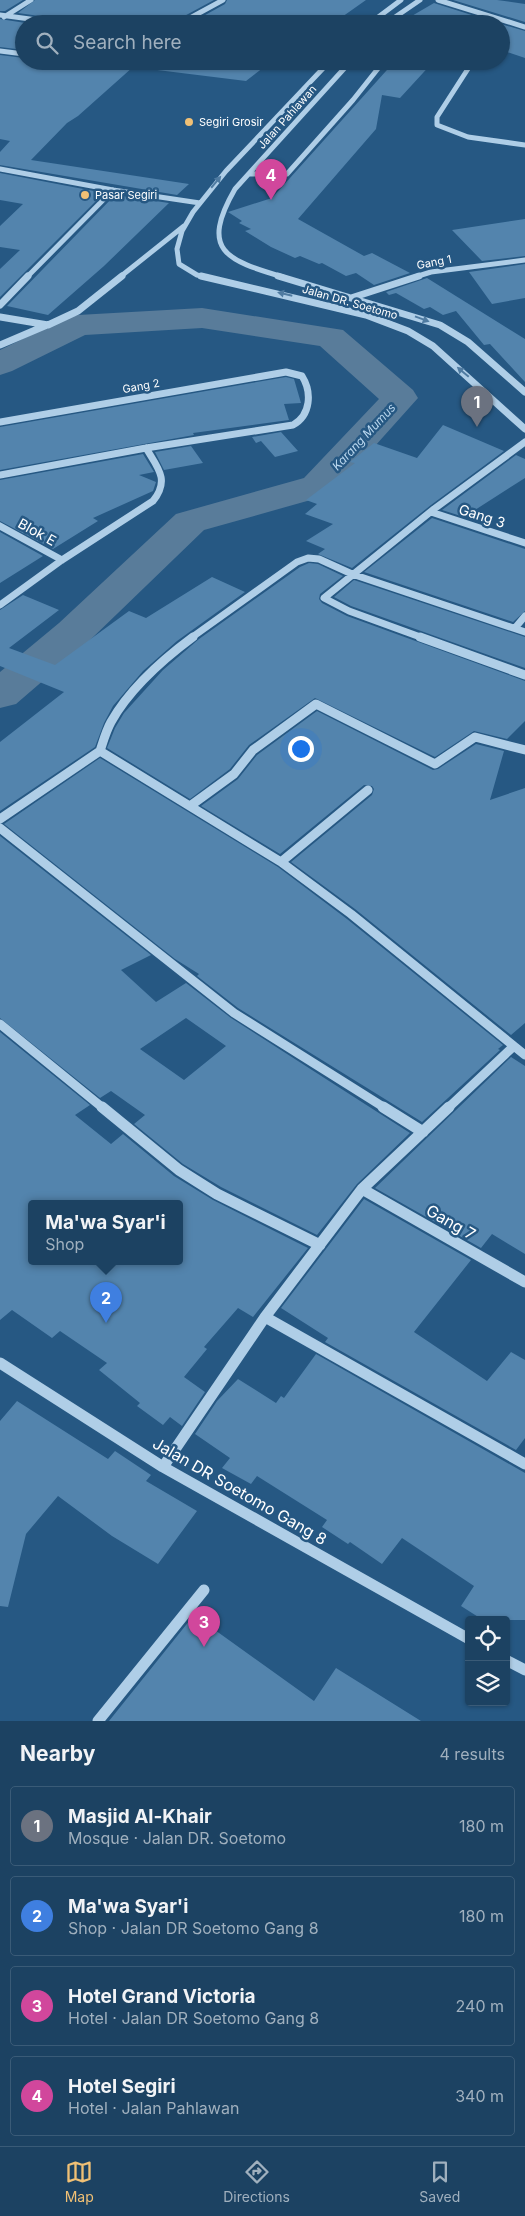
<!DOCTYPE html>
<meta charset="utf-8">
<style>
:root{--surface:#1c4262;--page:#254968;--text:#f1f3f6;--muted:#a0b0be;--line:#3a5b77;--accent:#f0c075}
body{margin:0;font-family:Inter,sans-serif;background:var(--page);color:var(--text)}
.controls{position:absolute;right:15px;bottom:15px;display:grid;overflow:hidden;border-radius:5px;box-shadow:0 1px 4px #0004}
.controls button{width:45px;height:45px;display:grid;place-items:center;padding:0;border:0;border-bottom:1px solid var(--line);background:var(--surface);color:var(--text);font:25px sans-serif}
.you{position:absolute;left:300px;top:748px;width:18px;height:18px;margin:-12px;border:4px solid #fff;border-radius:50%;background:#1a73e8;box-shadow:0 0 0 8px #1a73e833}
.badge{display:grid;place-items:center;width:32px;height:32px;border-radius:50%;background:var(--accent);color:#fff;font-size:16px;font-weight:700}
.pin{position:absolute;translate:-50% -41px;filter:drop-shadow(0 1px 2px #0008)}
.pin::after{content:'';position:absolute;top:26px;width:18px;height:15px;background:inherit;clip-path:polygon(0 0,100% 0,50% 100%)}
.popup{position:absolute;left:28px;top:1200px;width:155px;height:65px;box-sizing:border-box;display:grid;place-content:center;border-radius:5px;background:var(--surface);filter:drop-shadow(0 1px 4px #0005);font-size:16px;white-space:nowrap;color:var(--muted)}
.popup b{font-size:19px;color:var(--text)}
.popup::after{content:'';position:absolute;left:50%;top:100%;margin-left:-10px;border:10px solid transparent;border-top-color:var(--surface)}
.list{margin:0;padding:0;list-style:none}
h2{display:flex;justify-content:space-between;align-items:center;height:65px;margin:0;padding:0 20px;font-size:21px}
h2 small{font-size:16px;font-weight:400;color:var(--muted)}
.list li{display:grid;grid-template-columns:32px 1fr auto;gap:15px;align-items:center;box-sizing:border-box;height:80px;margin:0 10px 10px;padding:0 10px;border:1px solid var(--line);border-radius:5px}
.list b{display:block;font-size:19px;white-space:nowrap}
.list p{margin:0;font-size:16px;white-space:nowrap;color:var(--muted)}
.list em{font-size:16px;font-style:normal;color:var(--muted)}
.icon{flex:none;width:28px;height:28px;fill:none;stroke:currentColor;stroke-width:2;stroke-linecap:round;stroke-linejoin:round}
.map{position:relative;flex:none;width:525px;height:1721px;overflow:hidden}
.search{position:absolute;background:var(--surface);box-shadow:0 1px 4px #0004;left:15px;right:15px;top:15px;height:55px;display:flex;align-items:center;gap:12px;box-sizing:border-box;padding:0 18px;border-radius:28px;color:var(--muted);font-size:19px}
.sheet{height:425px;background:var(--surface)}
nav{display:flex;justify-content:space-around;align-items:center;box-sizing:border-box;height:70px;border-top:1px solid var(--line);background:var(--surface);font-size:14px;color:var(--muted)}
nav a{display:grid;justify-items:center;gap:2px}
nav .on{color:var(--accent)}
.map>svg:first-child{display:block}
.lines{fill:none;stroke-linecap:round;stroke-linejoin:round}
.river{fill:#597c9a;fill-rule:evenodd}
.building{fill:#5384ad;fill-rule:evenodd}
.minor-far3{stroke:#afcee7;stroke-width:5}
.minor-far2{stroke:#afcee7;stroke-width:7}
.minor-far1{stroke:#afcee7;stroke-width:9}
.minor{stroke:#afcee7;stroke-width:11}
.oneway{fill:#4f7ba1}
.poi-dot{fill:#f0c075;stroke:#265883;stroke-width:2}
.labels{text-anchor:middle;stroke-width:5;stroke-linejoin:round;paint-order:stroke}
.far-street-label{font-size:11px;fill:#fff;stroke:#265883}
.far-poi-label{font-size:11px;fill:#fff;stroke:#265883;text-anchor:start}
.far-water-label{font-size:12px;font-style:italic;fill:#bbd8ef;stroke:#265883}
.street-label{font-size:14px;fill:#fff;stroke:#265883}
.near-street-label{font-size:16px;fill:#fff;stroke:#265883}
</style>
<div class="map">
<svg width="525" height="1721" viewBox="0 0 525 1721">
<rect width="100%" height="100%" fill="#265883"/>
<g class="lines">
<!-- river -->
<path class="river" d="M 202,308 L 343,330 L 413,390 L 418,398 L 332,494 L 204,530 L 89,641 L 16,704 L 0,708 L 0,672 L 59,623 L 176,514 L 304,478 L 379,399 L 320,346 L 202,328 L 85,335 L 12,371 L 0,375 L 0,350 L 66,318 L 78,315 Z"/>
</g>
<!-- building -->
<path class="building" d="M 0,0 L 23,0 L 5,11 L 0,11 Z
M 35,0 L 214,0 L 177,20 L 175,24 L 71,24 L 68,20 L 18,13 Z
M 227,0 L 366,0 L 332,24 L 189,24 L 225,4 Z
M 453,0 L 497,0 L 525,4 L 525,22 Z
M 434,3 L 437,4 L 500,24 L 398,24 Z
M 0,19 L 32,24 L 24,24 L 24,50 L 0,47 Z
M 501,24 L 525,31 L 525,58 L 501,50 Z
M 0,55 L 24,58 L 24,61 L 272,61 L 246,81 L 133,67 L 78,116 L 67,123 L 31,160 L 189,184 L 177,195 L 0,165 L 0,152 L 10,141 L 0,139 Z
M 395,61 L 434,61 L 400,98 L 382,95 L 376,129 L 298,219 L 364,256 L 372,253 L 410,273 L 374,285 L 356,273 L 346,276 L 322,263 L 319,264 L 300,256 L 295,258 L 271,247 L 245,231 L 251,229 L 239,223 L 242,221 L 228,212 L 272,198 Z
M 0,173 L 104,193 L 0,297 L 0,269 L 20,250 L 0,247 L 0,226 L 23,204 L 0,200 Z
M 115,195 L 169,203 L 104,266 L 48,315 L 7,306 Z
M 525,219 L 525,256 L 482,261 L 452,230 Z
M 525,264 L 525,298 L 492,304 L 469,272 Z
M 427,278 L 525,339 L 525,382 L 490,344 L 484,345 L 456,311 L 443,315 L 430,307 L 424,309 L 396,293 L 389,295 L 386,292 Z
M 286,377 L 294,379 L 301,403 L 284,404 L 289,420 L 193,433 L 194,435 L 0,470 L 0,427 Z
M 443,425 L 504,451 L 431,505 L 352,568 L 318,554 L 325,549 L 306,541 L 333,524 L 305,514 L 317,504 L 306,500 L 355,463 L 350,462 L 374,443 L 417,458 Z
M 281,432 L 298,451 L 275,457 L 261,441 L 256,443 L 252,437 Z
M 191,446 L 203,463 L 164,470 L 155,452 Z
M 143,454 L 154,472 L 139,475 L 156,482 L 153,491 L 93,518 L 98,521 L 53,549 L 0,521 L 0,480 Z
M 516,455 L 525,459 L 525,478 L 464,517 L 442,510 Z
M 432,518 L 525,549 L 525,611 L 513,622 L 364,572 Z
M 0,532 L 43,556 L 0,583 Z
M 309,563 L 318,564 L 343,576 L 320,594 L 319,599 L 322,603 L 347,616 L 525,681 L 525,721 L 507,739 L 474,731 L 435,757 L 315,698 L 249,745 L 230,769 L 190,799 L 107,748 L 115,728 L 124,713 L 163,670 L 199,639 L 300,567 Z
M 212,577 L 245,592 L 177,641 L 143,671 L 113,706 L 104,723 L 95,747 L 0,811 L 0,742 L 64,692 L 0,666 L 0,610 L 23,595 L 59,610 L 9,648 L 55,665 L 129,611 L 146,618 Z
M 354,580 L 525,637 L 525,668 L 351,606 L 334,597 Z
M 317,711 L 433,770 L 438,769 L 476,744 L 504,751 L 490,800 L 525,788 L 525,1023 L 511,1035 L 355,909 L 291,862 L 372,795 L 374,789 L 372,786 L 364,785 L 280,854 L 201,806 L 238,779 L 257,755 Z
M 100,758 L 278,867 L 347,919 L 503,1045 L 498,1049 L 500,1050 L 422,1122 L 238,1008 L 197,976 L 199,974 L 175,959 L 4,824 Z
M 0,836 L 151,955 L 121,970 L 156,1002 L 186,983 L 231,1018 L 410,1133 L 357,1184 L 317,1235 L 221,1187 L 183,1164 L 134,1124 L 145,1115 L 111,1091 L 100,1098 L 0,1018 ZM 186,1018 L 226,1046 L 184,1080 L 140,1049 Z
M 0,1032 L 90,1105 L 75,1115 L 111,1144 L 123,1134 L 174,1176 L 213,1200 L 308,1248 L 253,1317 L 238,1308 L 204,1347 L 207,1349 L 184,1377 L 205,1392 L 182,1426 L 170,1417 L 163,1425 L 137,1406 L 140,1403 L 99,1370 L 107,1363 L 60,1331 L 52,1338 L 12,1310 L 0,1320 ZM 32,1204 L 180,1204 L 180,1262 L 32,1262 Z
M 511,1057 L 525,1066 L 525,1254 L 492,1234 L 481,1248 L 375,1188 Z
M 364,1199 L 471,1260 L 414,1332 L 487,1381 L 511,1352 L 525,1360 L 525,1438 L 516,1450 L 325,1342 L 328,1338 L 281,1308 Z
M 316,1354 L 525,1473 L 525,1620 L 483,1620 L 461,1606 L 474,1586 L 402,1538 L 382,1564 L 350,1542 L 348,1544 L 322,1527 L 327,1520 L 257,1476 L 251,1484 L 222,1468 L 230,1458 L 195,1434 L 217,1401 L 238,1379 L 276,1403 L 281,1396 L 284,1398 Z
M 17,1401 L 108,1459 L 115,1451 L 151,1475 L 146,1481 L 197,1511 L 158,1564 L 112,1536 L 58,1496 L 26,1534 L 8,1607 L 0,1606 L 0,1421 Z
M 194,1615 L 314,1701 L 336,1668 L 421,1721 L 109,1721 Z"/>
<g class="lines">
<!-- minor-far3 -->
<path class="minor-far3" d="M 438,0 L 525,27
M 0,15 L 67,24
M 4,17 L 31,0
M 179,24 L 223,0
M 369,24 L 401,0
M 385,24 L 420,0
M 0,51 L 24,54
M 473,61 L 437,117 L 437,125 L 468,137 L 525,145
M 0,169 L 113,190 L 200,203
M 249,174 L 287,174 L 353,100 L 384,61
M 27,277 L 113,190
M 120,277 L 184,226
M 207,277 L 197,275 L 179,264 L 177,249 L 182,231 L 193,212 L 226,171 L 330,61
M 283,277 C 225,260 200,250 235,189 L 351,61
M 415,277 L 431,272 L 525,260"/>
<!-- minor-far2 -->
<path class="minor-far2" d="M 201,276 L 366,315 L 408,331 L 433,346 L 525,429
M 278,276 L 440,325 L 468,342 L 525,392
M 351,298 L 419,276
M 0,305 L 28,276
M 0,317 L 48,325 L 78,311 L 122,276
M 0,345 L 47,325
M 0,422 L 286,372 L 302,376 C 312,392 311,415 293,425 L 146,448 L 0,475
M 431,512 L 525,543
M 0,526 L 62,560
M 0,605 L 62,560 L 153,501 C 170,480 158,468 146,448
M 515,628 L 525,616
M 191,638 L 297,562 L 308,558 L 319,559 L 352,574 L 525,632
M 423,638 L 349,611 L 324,598 L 434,509 L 525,442"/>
<!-- minor-far1 -->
<path class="minor-far1" d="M 193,637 C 162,660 130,688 111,722 C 106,731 103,742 100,751 L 281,862
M 420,637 L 525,675
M 368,790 L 281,862 L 351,914 L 525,1055
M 190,806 L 234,774 L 253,750 L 316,704 L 435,764 L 475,737 L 525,750
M 0,819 L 100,751
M 0,828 L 234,1013 L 385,1108
M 0,1024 L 103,1108
M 448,1108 L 514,1046"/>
<!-- minor -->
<path class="minor" d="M 102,1107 L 179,1170 L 217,1194 L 320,1245
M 383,1107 L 423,1132
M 362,1189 L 525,1282
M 265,1317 L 525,1464
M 0,1363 L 163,1467 L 469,1639
M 163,1467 L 265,1317 L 362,1189 L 449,1107
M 506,1660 L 525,1670
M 98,1721 L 204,1590"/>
</g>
<!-- one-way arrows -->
<defs><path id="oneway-solid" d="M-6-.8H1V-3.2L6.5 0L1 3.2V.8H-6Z" transform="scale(1.25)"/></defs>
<g class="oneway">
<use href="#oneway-solid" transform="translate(216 182) rotate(-50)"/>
<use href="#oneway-solid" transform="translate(285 294) rotate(-167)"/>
<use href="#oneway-solid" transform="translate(422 319) rotate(20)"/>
<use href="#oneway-solid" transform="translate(463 372) rotate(-140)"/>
</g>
<!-- markers -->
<g class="poi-dot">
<circle cx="189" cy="122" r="5"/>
<circle cx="85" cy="195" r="5"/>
</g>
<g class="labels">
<!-- far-street labels -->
<g class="far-street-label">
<text transform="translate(287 117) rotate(-48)" y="4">Jalan Pahlawan</text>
<text transform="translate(434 262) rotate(-11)" y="4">Gang 1</text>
<text transform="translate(350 302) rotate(16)" y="4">Jalan DR. Soetomo</text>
<text transform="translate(141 386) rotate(-10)" y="4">Gang 2</text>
</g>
<!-- far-poi labels -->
<g class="far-poi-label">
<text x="199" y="126">Segiri Grosir</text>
<text x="95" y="199">Pasar Segiri</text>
</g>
<!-- far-water labels -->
<g class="far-water-label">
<text transform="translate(364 437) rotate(-47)" y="4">Karang Mumus</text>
</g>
<!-- street labels -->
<g class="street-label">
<text transform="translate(482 516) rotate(18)" y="5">Gang 3</text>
<text transform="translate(37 532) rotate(29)" y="5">Blok E</text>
</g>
<!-- near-street labels -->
<g class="near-street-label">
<text transform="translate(451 1222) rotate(30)" y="6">Gang 7</text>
<text transform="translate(240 1491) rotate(30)" y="6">Jalan DR Soetomo Gang 8</text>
</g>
</g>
</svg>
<div class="controls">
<button><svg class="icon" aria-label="locate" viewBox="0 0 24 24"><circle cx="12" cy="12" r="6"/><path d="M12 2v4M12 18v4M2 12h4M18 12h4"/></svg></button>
<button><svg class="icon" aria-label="layers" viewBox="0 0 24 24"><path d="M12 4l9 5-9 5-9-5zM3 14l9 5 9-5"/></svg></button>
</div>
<div class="you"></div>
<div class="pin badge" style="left:477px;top:427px;background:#6b7280">1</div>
<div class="pin badge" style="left:106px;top:1323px;background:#3f7fe0">2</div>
<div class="popup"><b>Ma'wa Syar'i</b>Shop</div>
<div class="pin badge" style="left:204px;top:1647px;background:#d1479c">3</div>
<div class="pin badge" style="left:271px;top:200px;background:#d1479c">4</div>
<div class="search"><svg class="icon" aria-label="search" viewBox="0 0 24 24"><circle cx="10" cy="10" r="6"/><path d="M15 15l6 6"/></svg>Search here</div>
</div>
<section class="sheet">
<h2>Nearby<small>4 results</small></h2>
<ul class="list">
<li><span class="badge" style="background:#6b7280">1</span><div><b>Masjid Al-Khair</b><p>Mosque · Jalan DR. Soetomo</p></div><em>180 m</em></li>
<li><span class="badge" style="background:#3f7fe0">2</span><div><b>Ma'wa Syar'i</b><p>Shop · Jalan DR Soetomo Gang 8</p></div><em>180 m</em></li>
<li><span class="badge" style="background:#d1479c">3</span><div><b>Hotel Grand Victoria</b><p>Hotel · Jalan DR Soetomo Gang 8</p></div><em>240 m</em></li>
<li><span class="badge" style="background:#d1479c">4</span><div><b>Hotel Segiri</b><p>Hotel · Jalan Pahlawan</p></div><em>340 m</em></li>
</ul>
</section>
<nav>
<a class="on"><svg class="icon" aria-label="map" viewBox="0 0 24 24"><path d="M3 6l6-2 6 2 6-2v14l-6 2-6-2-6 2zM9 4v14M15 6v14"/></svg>Map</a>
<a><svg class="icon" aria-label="directions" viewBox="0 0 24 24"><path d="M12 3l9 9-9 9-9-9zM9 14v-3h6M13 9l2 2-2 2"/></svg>Directions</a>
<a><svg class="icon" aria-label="saved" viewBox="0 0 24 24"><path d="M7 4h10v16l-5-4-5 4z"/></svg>Saved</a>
</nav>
